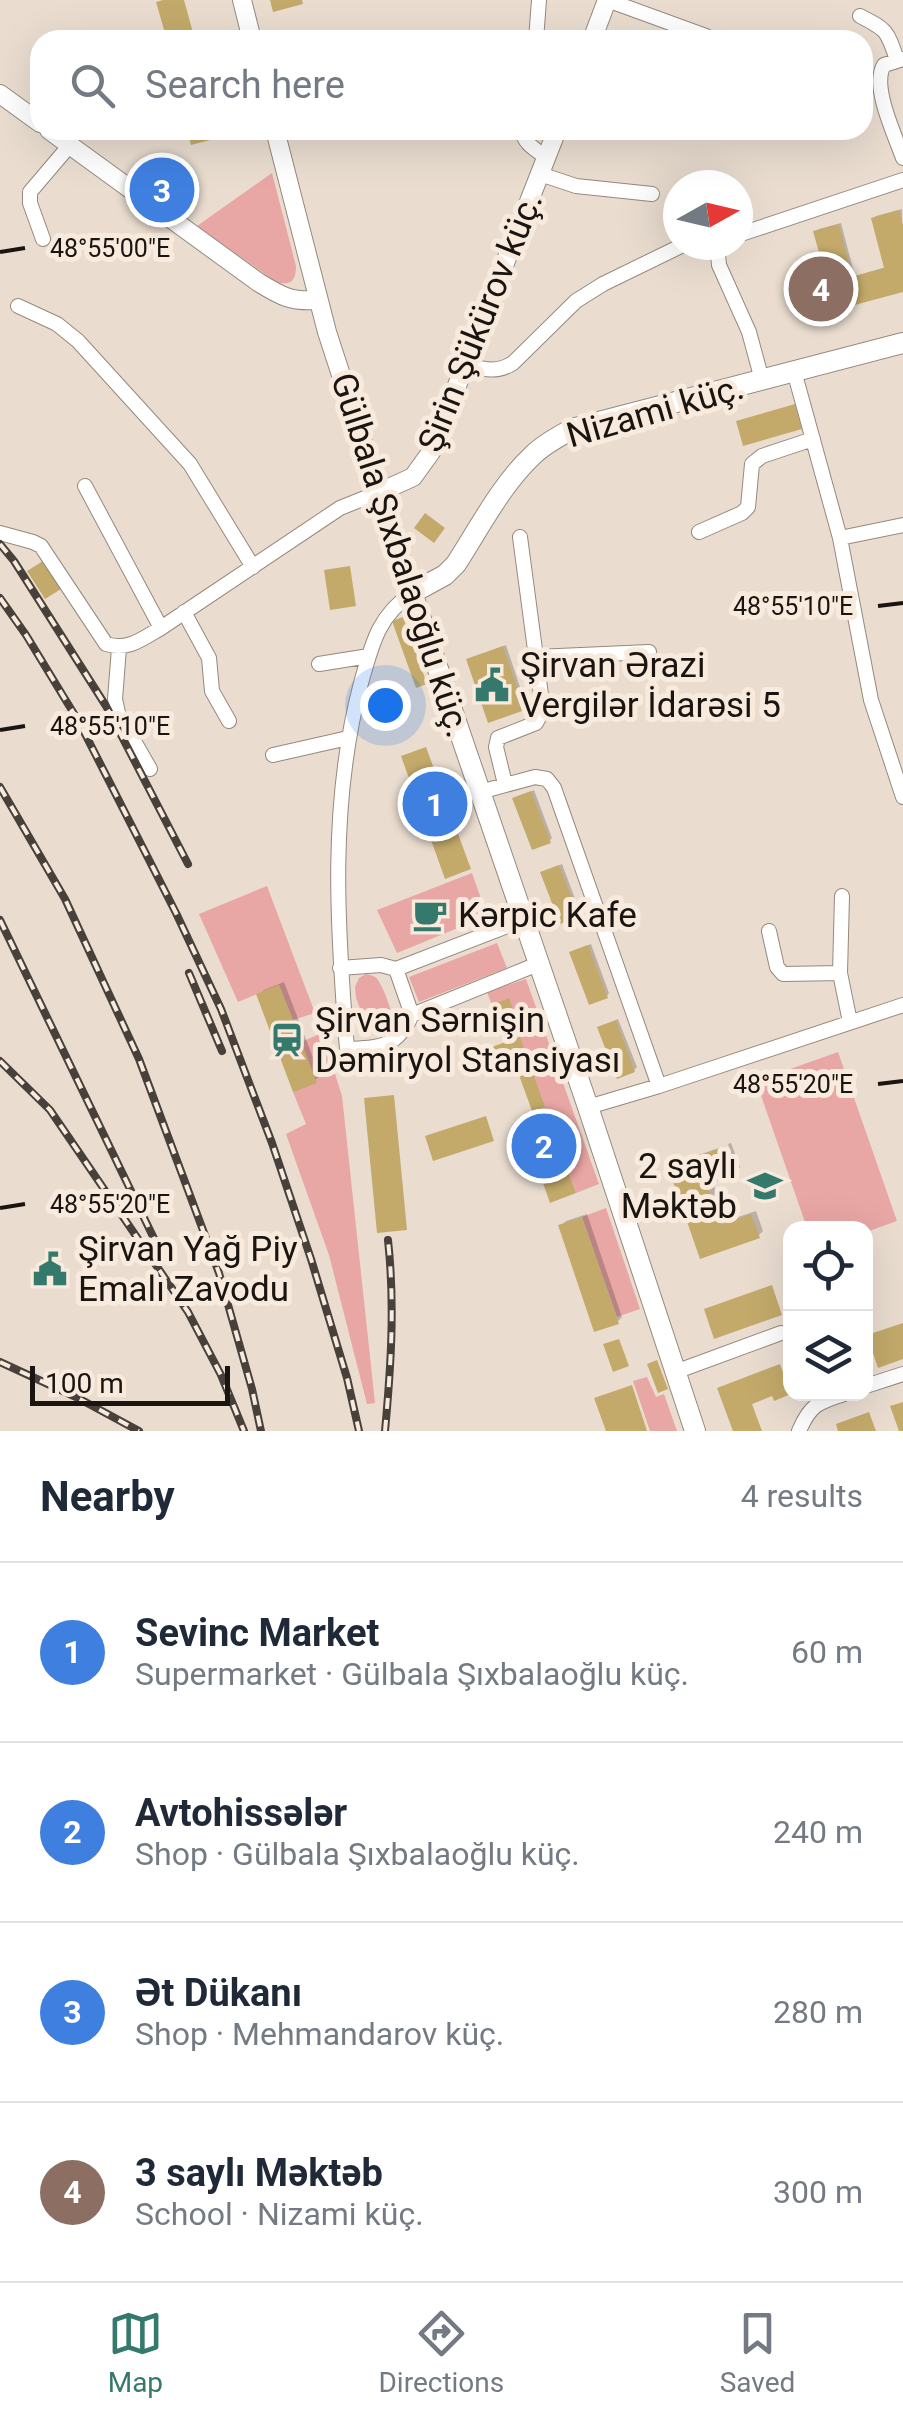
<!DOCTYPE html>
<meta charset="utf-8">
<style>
:root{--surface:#fff;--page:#f2f2f3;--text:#1f2937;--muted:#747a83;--line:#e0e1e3;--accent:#35796d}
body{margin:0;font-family:Roboto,sans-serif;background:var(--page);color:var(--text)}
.controls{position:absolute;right:30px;bottom:30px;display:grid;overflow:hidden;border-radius:20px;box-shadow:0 10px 40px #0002}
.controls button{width:90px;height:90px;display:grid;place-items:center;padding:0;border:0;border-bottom:2px solid var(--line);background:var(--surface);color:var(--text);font:50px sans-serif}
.compass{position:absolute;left:663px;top:170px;width:90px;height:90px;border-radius:50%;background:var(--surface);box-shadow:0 10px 40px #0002;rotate:82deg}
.scale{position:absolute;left:30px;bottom:25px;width:200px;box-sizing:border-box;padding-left:10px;border:5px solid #1a1511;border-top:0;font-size:28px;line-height:35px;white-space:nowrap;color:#1a1511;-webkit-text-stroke:8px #f8eadd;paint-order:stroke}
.you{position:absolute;left:385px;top:705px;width:35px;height:35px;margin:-25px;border:8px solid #fff;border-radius:50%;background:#1a73e8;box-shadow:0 0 0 15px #1a73e833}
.badge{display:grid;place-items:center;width:65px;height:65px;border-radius:50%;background:var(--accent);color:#fff;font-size:32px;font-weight:700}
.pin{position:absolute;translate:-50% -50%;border:5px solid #fff;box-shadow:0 2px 10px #0006}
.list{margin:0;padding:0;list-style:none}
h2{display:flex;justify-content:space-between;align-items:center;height:130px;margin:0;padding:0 40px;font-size:42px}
h2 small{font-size:32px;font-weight:400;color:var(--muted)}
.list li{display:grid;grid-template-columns:65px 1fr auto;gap:30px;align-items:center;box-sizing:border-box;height:180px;padding:0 40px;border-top:2px solid var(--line)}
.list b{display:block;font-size:38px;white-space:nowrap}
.list p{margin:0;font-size:32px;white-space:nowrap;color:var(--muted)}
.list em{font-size:32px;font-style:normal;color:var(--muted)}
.icon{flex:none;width:55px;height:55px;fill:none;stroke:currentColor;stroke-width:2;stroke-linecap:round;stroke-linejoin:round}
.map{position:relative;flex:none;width:903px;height:1431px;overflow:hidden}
.search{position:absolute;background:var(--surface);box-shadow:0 10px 40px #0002;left:30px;right:30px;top:30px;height:110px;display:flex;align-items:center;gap:25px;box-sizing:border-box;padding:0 35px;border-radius:30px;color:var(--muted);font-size:38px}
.sheet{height:850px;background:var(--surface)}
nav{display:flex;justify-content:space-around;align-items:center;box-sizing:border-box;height:140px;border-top:2px solid var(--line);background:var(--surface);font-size:28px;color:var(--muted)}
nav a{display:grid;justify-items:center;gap:5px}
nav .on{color:var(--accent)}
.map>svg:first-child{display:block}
.green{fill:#e8a6a4}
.shadow{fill:#0003}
.building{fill:#c3aa6b}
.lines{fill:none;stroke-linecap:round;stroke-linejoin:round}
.minor-casing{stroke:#95897d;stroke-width:16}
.tertiary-casing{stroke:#95897d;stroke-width:20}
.secondary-casing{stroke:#95897d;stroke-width:22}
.minor{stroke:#fff;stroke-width:14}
.tertiary{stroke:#fff;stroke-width:18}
.secondary{stroke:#fff;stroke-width:20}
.rail-casing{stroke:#48413b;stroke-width:8}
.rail{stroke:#f8eadd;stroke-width:4;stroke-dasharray:11;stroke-linecap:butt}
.ticks{fill:none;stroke:#1a1511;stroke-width:4}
.labels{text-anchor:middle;stroke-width:10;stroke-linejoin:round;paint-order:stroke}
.street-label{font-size:35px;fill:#1a1511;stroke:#f8eadd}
.poi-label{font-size:35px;fill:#1a1511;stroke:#f8eadd;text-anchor:start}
.ticks-label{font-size:25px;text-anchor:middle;fill:#1a1511;stroke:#f8eadd;stroke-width:10;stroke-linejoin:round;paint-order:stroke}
</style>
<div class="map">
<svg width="903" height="1431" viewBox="0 0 903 1431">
<rect width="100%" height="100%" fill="#eaddd0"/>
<!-- green -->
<path class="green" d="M 272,173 L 296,266 C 296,281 291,286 276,282 L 197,226 Z
M 472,873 L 487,916 L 397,953 L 377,910 Z
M 267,886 L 315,1013 L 293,1020 L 279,985 L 238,1002 L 199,914 Z
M 497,943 L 507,968 L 419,1002 L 409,977 Z
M 366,974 C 369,975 372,975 375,977 C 382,981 395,1018 393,1026 C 391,1034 388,1034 380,1037 L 368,1029 L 356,998 L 355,987 L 359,978 Z
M 526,979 L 599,1184 L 576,1193 L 520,1038 L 506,1042 L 487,992 Z
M 322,1033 L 342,1096 L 375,1403 L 367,1404 L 329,1255 L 286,1134 L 306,1124 L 293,1092 L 301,1042 Z
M 838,1052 L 897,1221 L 866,1232 L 866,1228 L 807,1228 L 756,1081 Z
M 606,1208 L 640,1309 L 617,1317 L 582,1217 Z
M 647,1377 L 656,1397 L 664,1394 L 677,1431 L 650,1431 L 633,1381 Z"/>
<!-- shadow -->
<path class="shadow" d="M 316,32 L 318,40 L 289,40 Z
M 902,209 L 903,290 L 816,285 L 829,280 L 816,232 L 819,229 L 841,223 L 855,276 L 886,267 L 873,218 L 876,216 Z
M 506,645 L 526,705 L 524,708 L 468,660 Z
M 534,790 L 552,838 L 549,841 L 515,799 Z
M 562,864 L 580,912 L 577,915 L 543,872 Z
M 591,944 L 609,993 L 607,996 L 575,950 Z
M 284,982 L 320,1076 L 315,1080 L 259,995 L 264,990 Z
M 618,1019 L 637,1067 L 634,1070 L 600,1028 Z
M 731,1143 L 740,1167 L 737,1170 L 728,1144 Z
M 724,1146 L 733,1173 L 712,1180 L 726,1221 L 756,1211 L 763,1231 L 758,1236 L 702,1256 L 671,1168 L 676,1163 Z
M 587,1214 L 622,1317 L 617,1322 L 561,1226 L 566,1221 Z"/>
<!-- building -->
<path class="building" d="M 163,0 L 184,0 L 195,40 L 167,40 L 156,2 Z
M 270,0 L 302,0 L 303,4 L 273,12 Z
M 187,130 L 244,130 L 245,131 L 191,145 Z
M 899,210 L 903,225 L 903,292 L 821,314 L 813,285 L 827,281 L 813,231 L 839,224 L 852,277 L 884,268 L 871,218 Z
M 795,404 L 802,429 L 743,446 L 736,421 Z
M 425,513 L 445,528 L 434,543 L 414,528 Z
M 43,561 L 61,589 L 45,599 L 27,571 Z
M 350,566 L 356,606 L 330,610 L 324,570 Z
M 403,617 L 427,684 L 416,688 L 392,621 Z
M 503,646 L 525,710 L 488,723 L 466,659 Z
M 426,747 L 471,869 L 445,879 L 401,756 Z
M 531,791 L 551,843 L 532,850 L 512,798 Z
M 559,865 L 579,917 L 560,924 L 540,872 Z
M 588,945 L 608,998 L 589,1005 L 569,952 Z
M 279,985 L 317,1083 L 293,1092 L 256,994 Z
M 509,998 L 514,1012 L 497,1018 L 492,1005 Z
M 616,1020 L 635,1072 L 617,1079 L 597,1027 Z
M 520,1037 L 576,1193 L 550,1203 L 522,1123 L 535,1119 L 516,1067 L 495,1074 L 486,1049 Z
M 394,1095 L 407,1230 L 377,1233 L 364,1098 Z
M 486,1116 L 494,1141 L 433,1161 L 425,1136 Z
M 726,1146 L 736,1174 L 707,1185 L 721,1225 L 751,1214 L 760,1238 L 700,1259 L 668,1167 Z
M 582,1217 L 619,1324 L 594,1332 L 558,1225 Z
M 772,1285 L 782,1315 L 714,1339 L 704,1309 Z
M 903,1323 L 903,1359 L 878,1368 L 867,1335 Z
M 619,1339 L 629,1366 L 613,1372 L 603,1344 Z
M 657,1360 L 668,1389 L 658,1393 L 647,1364 Z
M 780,1364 L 791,1394 L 774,1401 L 772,1396 L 752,1404 L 762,1431 L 733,1431 L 717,1388 Z
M 632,1385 L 647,1431 L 606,1431 L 594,1398 Z
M 903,1402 L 903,1431 L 899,1431 L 890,1406 Z
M 869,1412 L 876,1431 L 838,1431 L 836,1424 Z"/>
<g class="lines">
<!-- minor casing -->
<g class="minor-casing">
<path id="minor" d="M 607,0 L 706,36
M 860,16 C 887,30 887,30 897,60
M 536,40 L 539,0
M 903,59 L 884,65 C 871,86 895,135 903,158
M 522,130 C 523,143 536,150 546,157
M 540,174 L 576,186 L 652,194
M 738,235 L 903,180
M 43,239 L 30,203 L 30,192 L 70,145
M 717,245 L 719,265 L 749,332 L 762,380
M 18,306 L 57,324 L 78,341 L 190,464 L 253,567
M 464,364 C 483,369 496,374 513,363 L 576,301 L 603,284 L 683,245
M 794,371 L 840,538 L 871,700 L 903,797
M 85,486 L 161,628
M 699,532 L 742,513 L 748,507 L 752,464 L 762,456 L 813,439
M 0,533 L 33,542 L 41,546 L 106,644 C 128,651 142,639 161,628 L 340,508 L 380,492
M 840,538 L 903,525
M 412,593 C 377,617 372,645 361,683 C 329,804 337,926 347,1049 C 382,1047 396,1048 412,1015 L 538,964
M 184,612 L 209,658 L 212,691 L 229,721
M 119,648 L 115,699 L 118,713 L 150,769
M 536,657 L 649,652
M 319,664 L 369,656
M 273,755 L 348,738
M 505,784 L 496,747 L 498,738 L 536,723 L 543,710 L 520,537
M 480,792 L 535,777 L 547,779 L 554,788 L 659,1086
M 842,896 L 840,973 L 850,1022
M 769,931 L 777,967 L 783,974 L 840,973
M 340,968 L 381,965 L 396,969 L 523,920
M 396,969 L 412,1015
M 588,1107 L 659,1086 L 903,1005
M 675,1372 L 781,1333
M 866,1386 L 903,1374
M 799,1431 C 810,1405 818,1402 844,1394"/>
</g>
<!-- tertiary casing -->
<g class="tertiary-casing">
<path id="tertiary" d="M 242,0 L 252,40
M 592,40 L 607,0
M 0,94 L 40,123
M 49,130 L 258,282 C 281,296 290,302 318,300
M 275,130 L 327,332 L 412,593
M 380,492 L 413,477 L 431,452 L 557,130"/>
</g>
<!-- secondary casing -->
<g class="secondary-casing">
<path id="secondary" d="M 695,1431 L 588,1107 L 412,593 L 445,575 L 456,564 C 480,527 501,485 533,455 C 544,444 558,437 572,429 L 903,343"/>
</g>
<!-- minor -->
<use href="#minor" class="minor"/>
<!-- tertiary -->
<use href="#tertiary" class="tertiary"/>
<!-- secondary -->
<use href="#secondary" class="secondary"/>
<!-- rail casing -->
<g class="rail-casing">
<path id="rail" d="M 0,544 L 14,561 L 106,706 L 188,864
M 0,598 L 26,635 L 79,722 L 176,913 L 221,1009 L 272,1143 L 311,1259 L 347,1378 L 359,1431
M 0,787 L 65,899 L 139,1059 L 219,1273 L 252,1389 L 261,1431
M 0,920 L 161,1253
M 189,973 L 222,1051
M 0,1061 L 50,1110 L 188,1312 L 221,1375 L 244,1431
M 0,1362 L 76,1397 L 139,1431
M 385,1431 C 391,1366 395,1305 388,1240"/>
</g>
<!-- rail -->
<use href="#rail" class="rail"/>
</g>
<!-- ticks -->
<path class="ticks" d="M 0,252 L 25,248M 878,606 L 903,603M 0,730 L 25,726M 878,1084 L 903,1081M 0,1208 L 25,1204"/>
<!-- icons -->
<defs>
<g id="civic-bare" transform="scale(2.7)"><path d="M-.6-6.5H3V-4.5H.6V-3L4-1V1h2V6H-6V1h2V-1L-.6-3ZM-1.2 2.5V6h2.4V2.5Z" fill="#35796d" stroke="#f8eadd" stroke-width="2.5" paint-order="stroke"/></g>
<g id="cafe-bare" transform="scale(2.7)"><path d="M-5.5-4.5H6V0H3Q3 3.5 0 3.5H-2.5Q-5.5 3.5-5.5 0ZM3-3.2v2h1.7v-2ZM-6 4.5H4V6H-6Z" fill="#35796d" stroke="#f8eadd" stroke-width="2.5" paint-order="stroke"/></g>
<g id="station-bare" transform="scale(2.7)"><path d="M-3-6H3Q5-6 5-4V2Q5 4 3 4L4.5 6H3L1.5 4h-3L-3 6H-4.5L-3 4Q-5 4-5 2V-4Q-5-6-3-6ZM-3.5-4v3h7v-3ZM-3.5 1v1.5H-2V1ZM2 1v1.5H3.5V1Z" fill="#35796d" stroke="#f8eadd" stroke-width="2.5" paint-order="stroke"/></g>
<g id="school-bare" transform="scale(2.7)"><path d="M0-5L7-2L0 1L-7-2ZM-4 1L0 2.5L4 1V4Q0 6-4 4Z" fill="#35796d" stroke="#f8eadd" stroke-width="2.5" paint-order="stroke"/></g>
</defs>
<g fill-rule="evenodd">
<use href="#civic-bare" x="492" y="685"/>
<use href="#cafe-bare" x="430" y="915"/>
<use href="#station-bare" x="287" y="1040"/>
<use href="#school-bare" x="765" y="1186"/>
<use href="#civic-bare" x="50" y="1269"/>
</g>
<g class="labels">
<!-- street labels -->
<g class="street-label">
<text transform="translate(480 322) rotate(-68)" y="12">Şirin Şükürov küç.</text>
<text transform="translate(655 411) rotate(-16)" y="12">Nizami küç.</text>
<text transform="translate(401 555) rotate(72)" y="12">Gülbala Şıxbalaoğlu küç.</text>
</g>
<!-- poi labels -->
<g class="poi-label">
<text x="520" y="677">Şirvan Ərazi<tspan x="520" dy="40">Vergilər İdarəsi 5</tspan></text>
<text x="458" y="927">Kərpic Kafe</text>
<text x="315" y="1032">Şirvan Sərnişin<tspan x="315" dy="40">Dəmiryol Stansiyası</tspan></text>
<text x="737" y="1178" text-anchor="end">2 saylı<tspan x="737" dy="40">Məktəb</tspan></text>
<text x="78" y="1261">Şirvan Yağ Piy<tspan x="78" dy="40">Emalı Zavodu</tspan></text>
</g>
</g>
<g class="ticks-label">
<text x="110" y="257">48°55'00"E</text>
<text x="793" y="615">48°55'10"E</text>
<text x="110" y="735">48°55'10"E</text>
<text x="793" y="1093">48°55'20"E</text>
<text x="110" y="1213">48°55'20"E</text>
</g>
</svg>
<div class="controls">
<button><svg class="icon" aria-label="locate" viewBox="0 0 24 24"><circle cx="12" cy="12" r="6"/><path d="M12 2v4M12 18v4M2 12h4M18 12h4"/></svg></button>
<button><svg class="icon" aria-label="layers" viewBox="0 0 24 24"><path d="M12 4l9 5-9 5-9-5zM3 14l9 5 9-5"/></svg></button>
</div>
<svg class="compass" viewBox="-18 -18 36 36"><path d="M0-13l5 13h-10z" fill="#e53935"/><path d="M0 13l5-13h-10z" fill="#747a83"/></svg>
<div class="scale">100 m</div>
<div class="you"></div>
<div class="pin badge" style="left:435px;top:804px;background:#3f7fe0">1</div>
<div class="pin badge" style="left:544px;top:1146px;background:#3f7fe0">2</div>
<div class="pin badge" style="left:162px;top:190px;background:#3f7fe0">3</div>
<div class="pin badge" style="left:821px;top:289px;background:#8d6e63">4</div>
<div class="search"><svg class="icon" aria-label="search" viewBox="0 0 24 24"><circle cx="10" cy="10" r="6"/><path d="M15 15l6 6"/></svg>Search here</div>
</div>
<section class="sheet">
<h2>Nearby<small>4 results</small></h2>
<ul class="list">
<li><span class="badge" style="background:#3f7fe0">1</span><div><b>Sevinc Market</b><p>Supermarket · Gülbala Şıxbalaoğlu küç.</p></div><em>60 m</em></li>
<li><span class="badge" style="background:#3f7fe0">2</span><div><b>Avtohissələr</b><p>Shop · Gülbala Şıxbalaoğlu küç.</p></div><em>240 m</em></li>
<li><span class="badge" style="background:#3f7fe0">3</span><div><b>Ət Dükanı</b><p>Shop · Mehmandarov küç.</p></div><em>280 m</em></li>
<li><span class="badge" style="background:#8d6e63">4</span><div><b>3 saylı Məktəb</b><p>School · Nizami küç.</p></div><em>300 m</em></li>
</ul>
</section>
<nav>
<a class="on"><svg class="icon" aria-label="map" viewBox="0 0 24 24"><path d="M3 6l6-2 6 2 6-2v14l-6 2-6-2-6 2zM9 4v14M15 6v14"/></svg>Map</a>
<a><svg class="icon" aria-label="directions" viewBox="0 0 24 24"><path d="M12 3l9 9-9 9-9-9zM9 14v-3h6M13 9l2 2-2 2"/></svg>Directions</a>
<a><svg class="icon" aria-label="saved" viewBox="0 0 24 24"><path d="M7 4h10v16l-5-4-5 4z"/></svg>Saved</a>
</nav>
